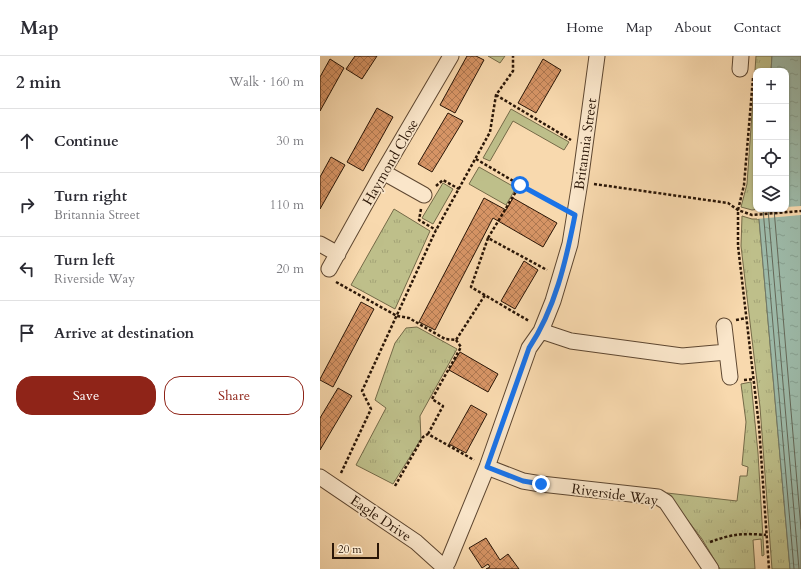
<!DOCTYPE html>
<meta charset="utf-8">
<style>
:root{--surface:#fff;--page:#f7f7f7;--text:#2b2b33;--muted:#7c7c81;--line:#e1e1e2;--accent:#8f2418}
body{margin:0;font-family:Cardo,serif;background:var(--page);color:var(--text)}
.controls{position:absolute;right:12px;top:12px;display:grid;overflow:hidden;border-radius:8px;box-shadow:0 1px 3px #0004}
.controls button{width:36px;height:36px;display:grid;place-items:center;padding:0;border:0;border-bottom:1px solid var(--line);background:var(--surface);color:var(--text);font:20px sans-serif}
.scale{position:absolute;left:12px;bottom:10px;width:47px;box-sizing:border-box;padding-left:4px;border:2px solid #2a1607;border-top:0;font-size:11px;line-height:14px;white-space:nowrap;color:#2a1607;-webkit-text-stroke:3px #fae6ca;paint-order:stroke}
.stop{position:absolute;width:12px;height:12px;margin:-9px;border:3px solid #1a73e8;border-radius:50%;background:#fff}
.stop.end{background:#1a73e8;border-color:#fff;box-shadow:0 1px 4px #0008}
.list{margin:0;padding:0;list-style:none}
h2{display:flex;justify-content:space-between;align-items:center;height:52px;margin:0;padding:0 16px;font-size:17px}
h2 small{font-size:13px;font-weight:400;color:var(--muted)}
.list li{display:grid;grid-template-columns:26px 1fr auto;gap:12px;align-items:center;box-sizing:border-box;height:64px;padding:0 16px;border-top:1px solid var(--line)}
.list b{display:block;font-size:15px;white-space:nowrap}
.list p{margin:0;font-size:13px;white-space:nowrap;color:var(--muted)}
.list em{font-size:13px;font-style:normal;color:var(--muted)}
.actions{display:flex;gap:8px;padding:12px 16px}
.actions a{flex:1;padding:9px 0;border:1px solid var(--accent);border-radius:16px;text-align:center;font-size:14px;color:var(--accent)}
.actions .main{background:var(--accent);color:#fff}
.icon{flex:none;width:22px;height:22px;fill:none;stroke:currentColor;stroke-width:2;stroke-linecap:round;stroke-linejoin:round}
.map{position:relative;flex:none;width:481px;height:513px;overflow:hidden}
header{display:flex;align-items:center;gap:24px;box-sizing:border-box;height:56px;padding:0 20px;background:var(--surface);border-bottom:1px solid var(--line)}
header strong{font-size:19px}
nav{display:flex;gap:22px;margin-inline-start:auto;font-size:14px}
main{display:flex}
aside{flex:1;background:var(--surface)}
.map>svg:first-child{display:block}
.grass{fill:url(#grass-tufts);stroke:#746a48}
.garden{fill:#bebf8a;stroke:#746a48}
.water{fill:url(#water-ripples);stroke:#6f7868}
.pier{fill:#f8d9ae}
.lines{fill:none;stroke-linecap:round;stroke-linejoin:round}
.shore{stroke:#646858;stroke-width:1}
.building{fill:url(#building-cross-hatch);stroke:#2a1607}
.minor-casing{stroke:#5e4731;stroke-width:17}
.path{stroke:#2a1607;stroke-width:2.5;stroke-dasharray:3 2;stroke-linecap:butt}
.minor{stroke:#fae6ca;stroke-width:15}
.route{stroke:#1a73e8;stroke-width:5}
.labels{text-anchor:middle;stroke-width:3.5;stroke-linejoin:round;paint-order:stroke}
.street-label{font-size:14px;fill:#2a1607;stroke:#fae6ca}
</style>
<header>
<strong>Map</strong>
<nav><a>Home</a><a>Map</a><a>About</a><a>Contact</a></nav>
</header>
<main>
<aside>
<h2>2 min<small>Walk · 160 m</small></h2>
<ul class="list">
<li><svg class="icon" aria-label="ahead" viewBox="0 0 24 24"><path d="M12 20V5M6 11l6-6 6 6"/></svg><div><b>Continue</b></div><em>30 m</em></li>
<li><svg class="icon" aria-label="right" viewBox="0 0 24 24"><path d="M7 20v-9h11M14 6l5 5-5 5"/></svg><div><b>Turn right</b><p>Britannia Street</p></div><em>110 m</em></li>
<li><svg class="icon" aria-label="left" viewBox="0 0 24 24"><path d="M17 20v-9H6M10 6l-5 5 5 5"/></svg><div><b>Turn left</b><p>Riverside Way</p></div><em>20 m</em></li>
<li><svg class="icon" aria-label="arrive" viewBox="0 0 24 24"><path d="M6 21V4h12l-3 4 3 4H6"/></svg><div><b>Arrive at destination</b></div></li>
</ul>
<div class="actions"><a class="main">Save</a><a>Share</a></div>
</aside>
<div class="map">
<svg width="481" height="513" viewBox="0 0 481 513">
<defs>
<pattern id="grass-tufts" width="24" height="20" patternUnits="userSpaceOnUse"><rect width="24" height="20" fill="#bebf8a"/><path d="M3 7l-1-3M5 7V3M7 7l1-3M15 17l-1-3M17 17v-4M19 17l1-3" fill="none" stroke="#a3a376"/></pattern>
<pattern id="water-ripples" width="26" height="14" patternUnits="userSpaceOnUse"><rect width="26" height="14" fill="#9dbaa9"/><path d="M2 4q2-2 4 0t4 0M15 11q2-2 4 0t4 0" fill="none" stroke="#879f90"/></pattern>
<pattern id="building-cross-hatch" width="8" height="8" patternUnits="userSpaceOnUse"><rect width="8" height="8" fill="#d69465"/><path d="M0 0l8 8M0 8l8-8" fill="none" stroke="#ae7851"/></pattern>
</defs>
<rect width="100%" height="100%" fill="#f8d9ae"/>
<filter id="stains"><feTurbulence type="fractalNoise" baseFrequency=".005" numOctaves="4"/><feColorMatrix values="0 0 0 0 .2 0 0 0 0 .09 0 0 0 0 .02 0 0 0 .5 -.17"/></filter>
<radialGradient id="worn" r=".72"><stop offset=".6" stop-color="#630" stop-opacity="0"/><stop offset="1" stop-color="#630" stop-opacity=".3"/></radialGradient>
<!-- grass -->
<path class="grass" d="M 168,0 L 185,0 L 180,7 Z
M 436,0 L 452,0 L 451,15 L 436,15 L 436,153 L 439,153 L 432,154 L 421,151 L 427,128 Z
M 74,153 L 110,175 L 75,253 L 31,229 Z
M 422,160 L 432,163 L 439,163 L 470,513 L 452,513 L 440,351 L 421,190 Z
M 97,271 L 137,293 L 100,360 L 101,383 L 73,428 L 36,409 L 66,352 L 55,344 L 75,287 L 86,272 Z
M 431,326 L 438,397 L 444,499 L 442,500 L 441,483 L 433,484 L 435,513 L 400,513 L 382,483 L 347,437 L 417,445 L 420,420 L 427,420 L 428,411 L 422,409 L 426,366 L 421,328 Z"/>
<!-- garden -->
<path class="garden" d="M 191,53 L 249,86 L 244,94 L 193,65 L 170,105 L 163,102 Z
M 159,111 L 196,132 L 186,149 L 149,128 Z
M 123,127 L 133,133 L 113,168 L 102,162 Z"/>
<!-- water -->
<path class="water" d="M 452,0 L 481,0 L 481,513 L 470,513 L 439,163 L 439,153 L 466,153 L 466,15 L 451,15 Z"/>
<!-- pier -->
<path class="pier" d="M 481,150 L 481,159 L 437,163 L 437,154 L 466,153 L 466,151 Z"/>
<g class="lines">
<!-- shore -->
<path class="shore" d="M 443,153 L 474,513
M 448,153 L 479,513
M 454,153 L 481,473"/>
</g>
<!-- building -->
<path class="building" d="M 35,0 L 57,0 L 42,23 L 26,13 Z
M 147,0 L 156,0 L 164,4 L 135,57 L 120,49 Z
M 10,3 L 24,12 L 0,55 L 0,21 Z
M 223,3 L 241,14 L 216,57 L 198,47 Z
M 57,52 L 73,61 L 43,115 L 27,106 Z
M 128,57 L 143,65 L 112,116 L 98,108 Z
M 11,101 L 25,109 L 0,153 L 0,121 Z
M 164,142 L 186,154 L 193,142 L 237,167 L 223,191 L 173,162 L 115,274 L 99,266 Z
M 204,205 L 218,214 L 195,253 L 181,245 Z
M 41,246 L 54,253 L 13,331 L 0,324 L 0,323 Z
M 140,296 L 178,318 L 168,336 L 129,314 Z
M 18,332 L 32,340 L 0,394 L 0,362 Z
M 151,349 L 167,358 L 146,397 L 129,388 Z
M 166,482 L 180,504 L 188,498 L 199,513 L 166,513 L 170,511 L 168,508 L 162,512 L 149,492 Z"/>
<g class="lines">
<!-- minor casing -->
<g class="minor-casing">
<path id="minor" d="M 420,13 L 421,0
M 63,116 L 104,139
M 0,188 L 18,198
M 9,213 L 63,116 L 131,0
M 404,270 L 410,321
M 221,275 L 251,285 L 362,300 L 407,296
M 167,411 L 203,425 L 221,428 L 338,441 L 346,446 L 391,513
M 0,421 L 96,486 L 126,513
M 124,511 L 128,506 L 167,411 L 209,292 L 221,275 L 233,245 L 250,188 L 260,126 L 277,0"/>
</g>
<!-- path -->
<path class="path" d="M 433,22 L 424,129 L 418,154 L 418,190 L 439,370 L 449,513
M 176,39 L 251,84
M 156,103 L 200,129 L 168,182 L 227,214
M 274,128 L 408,147 L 418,154 L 432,159 L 481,155
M 200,129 L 242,151
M 116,130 L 123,124 L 139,133
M 101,153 L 99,164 L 116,174
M 168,182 L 151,231 L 209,265
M 16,226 L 77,260 L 89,262 L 125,283 L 136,284 L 165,239
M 416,264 L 426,262
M 424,324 L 434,323
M 108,378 L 123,350 L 112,343 L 141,291 L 136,284
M 21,417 L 51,353 L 42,335 L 115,176 L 170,76 L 176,39 L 193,15 L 193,0
M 75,430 L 103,381 L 108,378 L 154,404
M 390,486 C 412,478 423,477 446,479"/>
<!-- minor -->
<use href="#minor" class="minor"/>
</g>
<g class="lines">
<!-- route -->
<path class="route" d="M 200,129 L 255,159 C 246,205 235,253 209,292 L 167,411 L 203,425 L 221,428"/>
</g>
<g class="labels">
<!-- street labels -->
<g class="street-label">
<text transform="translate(265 88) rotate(-82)" y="5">Britannia Street</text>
<text transform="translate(70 106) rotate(-60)" y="5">Haymond Close</text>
<text transform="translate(295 438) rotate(8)" y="5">Riverside Way</text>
<text transform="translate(61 462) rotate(34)" y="5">Eagle Drive</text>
</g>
</g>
<rect width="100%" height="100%" filter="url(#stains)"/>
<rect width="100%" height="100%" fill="url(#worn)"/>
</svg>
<div class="controls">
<button>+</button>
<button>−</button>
<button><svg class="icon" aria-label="locate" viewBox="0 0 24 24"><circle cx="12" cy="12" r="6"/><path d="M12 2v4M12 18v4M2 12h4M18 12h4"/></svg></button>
<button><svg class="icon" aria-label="layers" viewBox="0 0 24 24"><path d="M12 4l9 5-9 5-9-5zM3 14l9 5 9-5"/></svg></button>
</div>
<div class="scale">20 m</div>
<div class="stop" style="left:200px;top:129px"></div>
<div class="stop end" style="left:221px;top:428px"></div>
</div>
</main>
